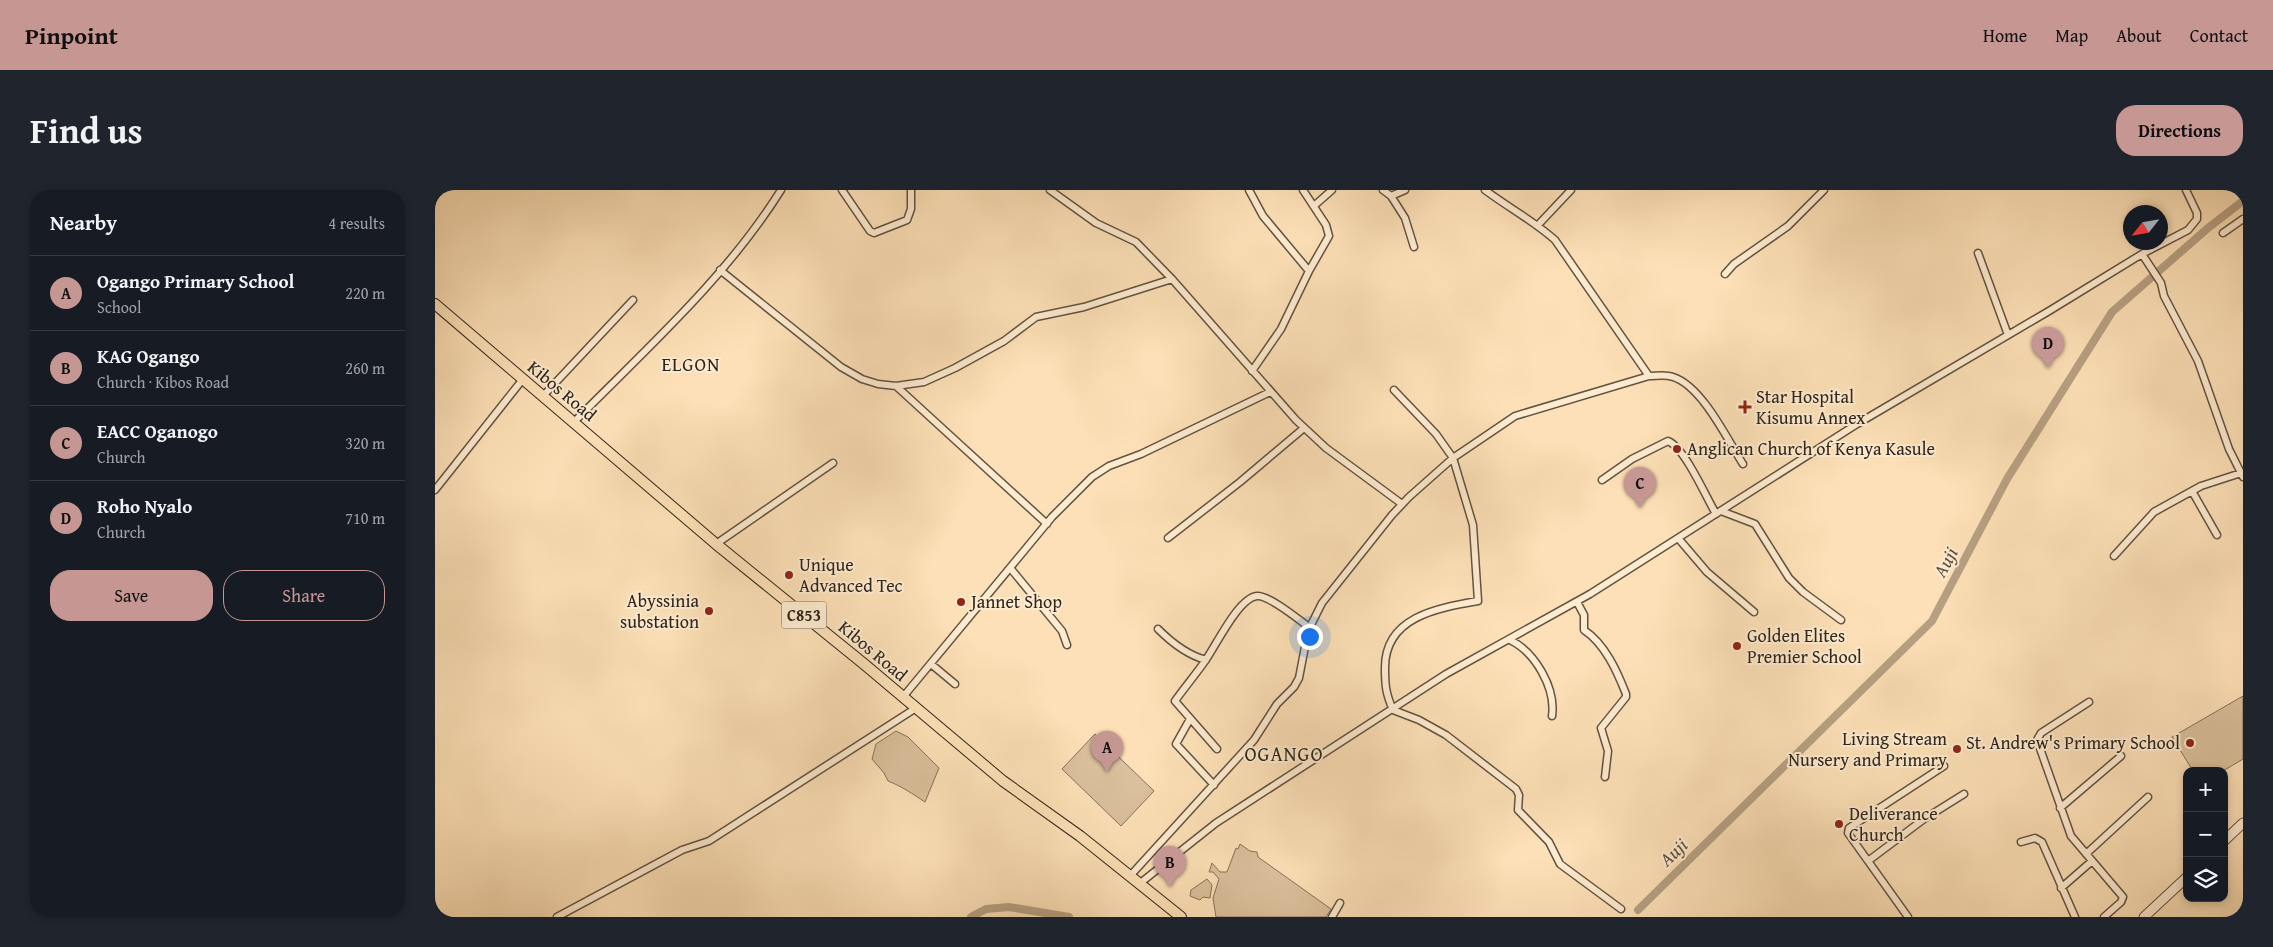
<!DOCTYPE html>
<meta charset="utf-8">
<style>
:root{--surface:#171b24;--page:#20242c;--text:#f1f3f6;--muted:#9ea1a6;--line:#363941;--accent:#c59692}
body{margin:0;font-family:"Gentium Book Plus",serif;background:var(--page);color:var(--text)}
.controls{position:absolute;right:15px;bottom:15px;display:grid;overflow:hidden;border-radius:10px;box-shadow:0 2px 8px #0003}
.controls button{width:45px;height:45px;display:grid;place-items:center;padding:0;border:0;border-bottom:1px solid var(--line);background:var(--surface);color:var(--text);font:25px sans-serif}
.compass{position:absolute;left:1688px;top:15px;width:45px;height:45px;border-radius:50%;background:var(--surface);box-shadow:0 2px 8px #0003;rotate:239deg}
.you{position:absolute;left:874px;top:446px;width:18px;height:18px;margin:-12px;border:4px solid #fff;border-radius:50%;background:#1a73e8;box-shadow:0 0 0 8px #1a73e833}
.badge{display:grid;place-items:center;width:32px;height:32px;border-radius:50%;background:var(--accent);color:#111;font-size:16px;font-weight:700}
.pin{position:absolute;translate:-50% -41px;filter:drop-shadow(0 1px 2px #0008)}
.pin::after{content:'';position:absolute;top:26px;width:18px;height:15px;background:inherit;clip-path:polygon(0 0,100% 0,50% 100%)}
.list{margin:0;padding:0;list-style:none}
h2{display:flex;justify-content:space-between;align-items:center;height:65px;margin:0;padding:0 20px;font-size:21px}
h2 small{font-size:16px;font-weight:400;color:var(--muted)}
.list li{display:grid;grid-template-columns:32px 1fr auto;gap:15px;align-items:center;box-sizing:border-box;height:75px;padding:0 20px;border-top:1px solid var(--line)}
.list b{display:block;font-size:19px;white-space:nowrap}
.list p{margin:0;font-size:16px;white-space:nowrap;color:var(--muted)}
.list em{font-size:16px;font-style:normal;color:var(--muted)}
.actions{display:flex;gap:10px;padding:15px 20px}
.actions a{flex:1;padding:11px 0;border:1px solid var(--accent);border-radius:20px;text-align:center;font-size:18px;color:var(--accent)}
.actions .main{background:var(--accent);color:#111}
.icon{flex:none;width:28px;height:28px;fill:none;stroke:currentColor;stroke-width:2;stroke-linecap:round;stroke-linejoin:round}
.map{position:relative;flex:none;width:1808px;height:727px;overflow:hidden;border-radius:20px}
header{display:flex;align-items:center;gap:30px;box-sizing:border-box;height:70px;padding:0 25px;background:var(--accent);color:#111}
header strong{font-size:24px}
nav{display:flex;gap:28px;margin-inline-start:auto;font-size:18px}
.intro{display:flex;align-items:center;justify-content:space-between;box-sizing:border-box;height:120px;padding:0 30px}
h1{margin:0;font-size:35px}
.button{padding:12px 22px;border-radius:20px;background:var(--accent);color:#111;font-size:18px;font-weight:700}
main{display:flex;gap:30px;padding:0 30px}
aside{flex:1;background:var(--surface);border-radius:20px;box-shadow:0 2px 8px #0003}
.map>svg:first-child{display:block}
.green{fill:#dac09c;stroke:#84725b}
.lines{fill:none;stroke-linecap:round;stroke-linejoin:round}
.canal{stroke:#b7a082;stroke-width:8}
.minor-casing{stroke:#625341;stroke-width:9}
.tertiary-casing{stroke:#625341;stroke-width:11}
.primary-casing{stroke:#2e241a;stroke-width:12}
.minor{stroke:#feebd0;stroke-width:6}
.tertiary{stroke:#feebd0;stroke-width:9}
.primary{stroke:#fde0b7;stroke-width:10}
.poi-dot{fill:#8f2418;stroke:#feebd0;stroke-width:2}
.labels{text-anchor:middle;stroke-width:4;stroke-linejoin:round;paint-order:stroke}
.shield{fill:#feebd0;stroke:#6c6051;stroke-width:1}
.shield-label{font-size:16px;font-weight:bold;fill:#2e241a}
.street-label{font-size:18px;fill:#2e241a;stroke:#feebd0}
.poi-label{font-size:18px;fill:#2e241a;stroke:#feebd0;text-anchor:start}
.neighbourhood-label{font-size:19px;letter-spacing:1px;fill:#2e241a;stroke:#feebd0}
.water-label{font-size:19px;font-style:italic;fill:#5e4f3e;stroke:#feebd0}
.quarter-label{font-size:20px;letter-spacing:1px;fill:#2e241a;stroke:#feebd0}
</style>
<header>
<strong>Pinpoint</strong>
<nav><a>Home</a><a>Map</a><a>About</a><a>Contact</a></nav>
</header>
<div class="intro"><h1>Find us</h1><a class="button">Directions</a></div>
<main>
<aside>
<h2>Nearby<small>4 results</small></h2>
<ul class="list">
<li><span class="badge">A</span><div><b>Ogango Primary School</b><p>School</p></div><em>220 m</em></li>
<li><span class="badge">B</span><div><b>KAG Ogango</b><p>Church · Kibos Road</p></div><em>260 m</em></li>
<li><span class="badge">C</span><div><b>EACC Oganogo</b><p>Church</p></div><em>320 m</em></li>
<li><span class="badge">D</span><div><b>Roho Nyalo</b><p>Church</p></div><em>710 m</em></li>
</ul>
<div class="actions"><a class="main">Save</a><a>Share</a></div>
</aside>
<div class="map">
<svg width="1808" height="727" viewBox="0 0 1808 727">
<rect width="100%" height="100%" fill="#fde0b7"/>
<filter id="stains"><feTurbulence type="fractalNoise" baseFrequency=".004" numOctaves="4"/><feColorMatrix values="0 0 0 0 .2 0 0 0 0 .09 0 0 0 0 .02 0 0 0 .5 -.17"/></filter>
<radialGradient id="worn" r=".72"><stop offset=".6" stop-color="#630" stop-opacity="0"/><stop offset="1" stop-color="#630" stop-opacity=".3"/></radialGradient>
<!-- green -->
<path class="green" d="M 1808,506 L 1808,569 L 1788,581 L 1758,581 L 1737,547 Z
M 461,541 L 473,547 L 504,578 L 490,612 C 478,604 466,596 453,591 L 449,583 L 437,569 L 441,554 Z
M 660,544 L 719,601 L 686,636 L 627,579 Z
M 805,654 L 815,661 L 822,662 L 823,667 L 896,719 L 891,727 L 781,727 L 778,708 L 784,689 L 778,682 L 774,682 L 777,673 L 785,682 L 792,682 L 801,658 L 803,659 Z
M 772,689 L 777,695 L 775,708 L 768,707 L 765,710 L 755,706 L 756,700 Z"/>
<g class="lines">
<!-- canal -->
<path class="canal" d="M 1203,720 L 1497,431 L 1572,289 L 1677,122 L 1773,38 L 1808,11
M 536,727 L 551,719 L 574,717 L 634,727"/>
<!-- minor casing -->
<g class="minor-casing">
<path id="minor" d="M 407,0 L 435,41 L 439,43 L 472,30 L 476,19 L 476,0
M 615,0 L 661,33 L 701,52 L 737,89 L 861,230 L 891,258 L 967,314
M 814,0 L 828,26 L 874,81
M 948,0 L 956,6 L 970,0
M 1050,0 C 1074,18 1099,31 1120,50 L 1214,186
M 956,6 L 970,28 L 979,57
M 880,15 L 897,0
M 1103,35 L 1136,0
M 1788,43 L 1808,29
M 1543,63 L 1573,145
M 1707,64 L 1726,93 L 1729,106 L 1763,171 L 1794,259 L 1808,287
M 285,80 L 406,177 L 427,189 L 443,194 L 461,196 L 489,192 L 520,178 L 569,151 L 601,127 L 649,117 L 737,89
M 1290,84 L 1299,74 L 1353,36 L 1389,0
M 817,181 L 846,139 L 874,81 L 894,46 L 891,35 L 868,0
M 461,196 L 612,334
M 959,200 L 1001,244 L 1018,268 L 1038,335 L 1043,411 C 1002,418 949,427 950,479 C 950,496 951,504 958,520 L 984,530 L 1011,545 L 1081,599 L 1084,605 L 1083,620 L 1114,652 L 1125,674 L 1186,719
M 108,206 L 198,110
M 139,232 C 211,159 291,88 346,0
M 1167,290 L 1197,269 L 1233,251 C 1250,258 1271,307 1281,324
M 0,300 L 88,189
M 1757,301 L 1782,345
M 1286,321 L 1320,334 L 1354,388 L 1368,402 L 1406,430
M 733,348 L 805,292 L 869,238
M 1243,348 L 1272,382 L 1319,422
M 281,354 L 398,273
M 1679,366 L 1719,322 L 1766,296 L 1806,283
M 576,379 L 627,441 L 632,455
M 1142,412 L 1149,425 L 1149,440 C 1170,454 1182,481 1191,504 L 1191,507 L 1166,538 L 1173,561 L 1170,587
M 723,439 C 737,453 752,465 771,470
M 1075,450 C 1100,462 1121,498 1117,526
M 496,474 L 520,494
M 468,507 L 617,327 L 657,287 L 674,276 L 706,264 L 835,202
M 1654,512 L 1606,543 L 1602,550 L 1636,646 L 1688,707 L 1686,712 L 1669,727
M 755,529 L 741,554 L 779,595
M 782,559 L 740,511 C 750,497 761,484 770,471 C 781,456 803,408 822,406 C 834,405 863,429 874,437
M 1625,618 L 1686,566
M 1586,652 L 1600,648 L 1607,652 L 1640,727
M 1651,664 L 1713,607
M 1433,671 L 1413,643 L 1414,638 L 1509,576
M 695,686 L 819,550 L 842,514 L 859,497 L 864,488 L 873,441 L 887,413 L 957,325 L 974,307 L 1018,268 L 1080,226 L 1214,186 C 1222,186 1230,184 1238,187 C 1267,196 1292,249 1308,274
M 704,694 L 781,633 L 1011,484 L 1155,404 L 1422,234 L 1614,121 L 1707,64 L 1753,40 L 1762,29 L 1762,23 L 1751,0
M 1626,698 L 1657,671
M 122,727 L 247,660 L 274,651 L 481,518
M 897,727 L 905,713
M 1473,727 L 1433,671 L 1489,629 L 1529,604"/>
</g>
<!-- tertiary casing -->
<g class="tertiary-casing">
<path id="tertiary" d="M 1789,651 L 1808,633
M 1709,727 L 1752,687"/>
</g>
<!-- primary casing -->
<g class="primary-casing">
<path id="primary" d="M 0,114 L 281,354 L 429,474 L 568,591 L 645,646 L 746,727"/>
</g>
<!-- minor -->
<use href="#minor" class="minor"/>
<!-- tertiary -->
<use href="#tertiary" class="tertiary"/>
<!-- primary -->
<use href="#primary" class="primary"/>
</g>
<!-- markers -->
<g class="poi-dot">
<path d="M1307.5 209.5h5v5h5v5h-5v5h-5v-5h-5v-5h5z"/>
<circle cx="1242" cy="259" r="5"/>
<circle cx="354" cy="385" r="5"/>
<circle cx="526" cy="412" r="5"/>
<circle cx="274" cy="421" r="5"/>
<circle cx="1302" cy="456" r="5"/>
<circle cx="1755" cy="553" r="5"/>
<circle cx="1522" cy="559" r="5"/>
<circle cx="1404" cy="634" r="5"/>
</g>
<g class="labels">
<!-- shield labels -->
<rect class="shield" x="346.5" y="411.5" width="45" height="27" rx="4"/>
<g class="shield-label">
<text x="369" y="431">C853</text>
</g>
<!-- street labels -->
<g class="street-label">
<text transform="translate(127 201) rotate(40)" y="6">Kibos Road</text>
<text transform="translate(438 461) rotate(40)" y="6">Kibos Road</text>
</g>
<!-- poi labels -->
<g class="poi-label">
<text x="1321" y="213">Star Hospital<tspan x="1321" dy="21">Kisumu Annex</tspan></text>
<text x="1252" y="265">Anglican Church of Kenya Kasule</text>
<text x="364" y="381">Unique<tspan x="364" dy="21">Advanced Tec</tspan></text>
<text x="264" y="417" text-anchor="end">Abyssinia<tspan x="264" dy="21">substation</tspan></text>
<text x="536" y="418">Jannet Shop</text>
<text x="1312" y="452">Golden Elites<tspan x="1312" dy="21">Premier School</tspan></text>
<text x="1512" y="555" text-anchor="end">Living Stream<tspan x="1512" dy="21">Nursery and Primary</tspan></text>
<text x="1745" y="559" text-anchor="end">St. Andrew's Primary School</text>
<text x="1414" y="630">Deliverance<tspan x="1414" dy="21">Church</tspan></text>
</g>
<!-- neighbourhood labels -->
<g class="neighbourhood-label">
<text x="256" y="181">ELGON</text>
</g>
<!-- water labels -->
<g class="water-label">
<text transform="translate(1510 372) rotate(-62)" y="7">Auji</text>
<text transform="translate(1238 662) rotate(-44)" y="7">Auji</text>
</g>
<!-- quarter labels -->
<g class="quarter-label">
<text x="849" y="571">OGANGO</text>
</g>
</g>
<rect width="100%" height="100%" filter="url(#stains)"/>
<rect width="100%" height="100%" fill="url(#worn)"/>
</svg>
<div class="controls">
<button>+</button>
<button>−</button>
<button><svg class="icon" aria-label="layers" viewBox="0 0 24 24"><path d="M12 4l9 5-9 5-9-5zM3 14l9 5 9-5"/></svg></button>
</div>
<svg class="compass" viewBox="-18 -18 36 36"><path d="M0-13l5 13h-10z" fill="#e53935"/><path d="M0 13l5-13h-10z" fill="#9ea1a6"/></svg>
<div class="you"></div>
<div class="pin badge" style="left:672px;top:582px">A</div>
<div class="pin badge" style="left:735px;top:697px">B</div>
<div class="pin badge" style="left:1205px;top:318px">C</div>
<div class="pin badge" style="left:1613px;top:178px">D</div>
</div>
</main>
